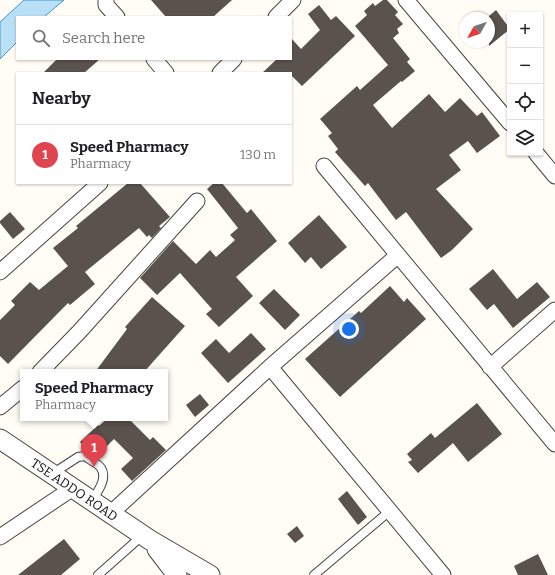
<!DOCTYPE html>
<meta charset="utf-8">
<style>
:root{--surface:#fff;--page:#f2f2f2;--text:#202124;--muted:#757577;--line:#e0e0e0;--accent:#c4262e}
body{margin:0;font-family:Bitter,serif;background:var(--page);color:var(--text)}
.controls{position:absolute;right:12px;top:12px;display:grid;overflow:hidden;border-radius:0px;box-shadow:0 1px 3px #0004}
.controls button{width:36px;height:36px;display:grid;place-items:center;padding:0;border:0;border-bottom:1px solid var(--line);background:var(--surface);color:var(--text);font:20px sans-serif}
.compass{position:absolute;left:459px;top:12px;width:36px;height:36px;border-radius:50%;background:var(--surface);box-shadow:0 1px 3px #0004;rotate:230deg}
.you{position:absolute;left:349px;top:329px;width:14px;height:14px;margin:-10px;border:3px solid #fff;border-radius:50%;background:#1a73e8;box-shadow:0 0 0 6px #1a73e833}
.badge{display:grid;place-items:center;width:26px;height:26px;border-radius:50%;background:var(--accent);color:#fff;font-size:13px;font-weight:700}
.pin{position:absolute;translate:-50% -33px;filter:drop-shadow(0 1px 2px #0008)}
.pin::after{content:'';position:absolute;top:21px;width:14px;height:12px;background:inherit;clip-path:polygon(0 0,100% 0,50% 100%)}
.popup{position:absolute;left:20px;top:369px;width:148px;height:52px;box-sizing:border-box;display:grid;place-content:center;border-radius:0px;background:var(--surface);filter:drop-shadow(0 1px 3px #0005);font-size:13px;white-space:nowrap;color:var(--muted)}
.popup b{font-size:15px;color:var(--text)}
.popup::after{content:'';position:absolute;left:50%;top:100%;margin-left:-8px;border:8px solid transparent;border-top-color:var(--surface)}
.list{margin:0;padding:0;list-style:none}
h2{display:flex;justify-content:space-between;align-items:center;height:52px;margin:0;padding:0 16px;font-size:17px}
h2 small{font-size:13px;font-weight:400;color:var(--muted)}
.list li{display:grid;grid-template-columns:26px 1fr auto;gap:12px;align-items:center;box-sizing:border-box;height:60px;padding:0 16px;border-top:1px solid var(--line)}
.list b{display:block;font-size:15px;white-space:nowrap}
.list p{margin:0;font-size:13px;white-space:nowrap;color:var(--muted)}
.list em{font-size:13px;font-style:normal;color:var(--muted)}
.icon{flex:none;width:22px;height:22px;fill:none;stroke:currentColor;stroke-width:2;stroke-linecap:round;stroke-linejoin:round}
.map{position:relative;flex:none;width:555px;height:575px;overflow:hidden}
.search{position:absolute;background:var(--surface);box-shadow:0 1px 3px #0004;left:16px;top:16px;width:276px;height:44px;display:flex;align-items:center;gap:10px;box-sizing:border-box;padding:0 14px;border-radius:0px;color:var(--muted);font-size:15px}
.panel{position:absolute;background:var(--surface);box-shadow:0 1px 3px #0004;left:16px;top:72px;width:276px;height:112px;border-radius:0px}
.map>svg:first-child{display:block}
.water{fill:#b9e0f7;stroke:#3f96cf}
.building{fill:#5a524d}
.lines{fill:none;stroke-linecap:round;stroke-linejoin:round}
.service-casing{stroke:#444;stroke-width:10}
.minor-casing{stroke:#444;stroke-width:17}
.tertiary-casing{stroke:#444;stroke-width:21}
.service{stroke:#fff;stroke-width:8}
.minor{stroke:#fff;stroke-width:15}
.tertiary{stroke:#fff;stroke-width:19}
.labels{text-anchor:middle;stroke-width:4;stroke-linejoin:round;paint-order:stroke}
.street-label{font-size:13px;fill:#111;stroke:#fff}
</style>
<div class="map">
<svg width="555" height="575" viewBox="0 0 555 575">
<rect width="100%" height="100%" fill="#fffdf5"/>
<!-- water -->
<path class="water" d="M 24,0 L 64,0 L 44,17 L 17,17 L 17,42 L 0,59 L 0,22 Z"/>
<!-- building -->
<path class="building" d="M 151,0 L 232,0 L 213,17 L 166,17 Z
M 383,0 L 387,0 L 398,12 L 395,15 L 403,24 L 397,29 L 399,33 L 393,38 L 410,59 L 407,62 L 415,71 L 402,82 L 401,81 L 373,105 L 392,128 L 429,94 L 445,112 L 460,98 L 477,116 L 482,112 L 500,136 L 477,153 L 468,141 L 449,155 L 461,170 L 436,189 L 473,229 L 452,250 L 441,258 L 406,212 L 396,220 L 368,183 L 365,186 L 335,152 L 338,149 L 328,136 L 332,133 L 320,119 L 357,86 L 360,90 L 388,65 L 355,26 L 367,15 L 364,11 L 373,3 L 375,6 Z
M 319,5 L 331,20 L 336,16 L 355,36 L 302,86 L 291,75 L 291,73 L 262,73 L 277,59 L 291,59 L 291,38 L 301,49 L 320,30 L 308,14 Z
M 496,10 L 510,29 L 489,46 L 489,16 Z
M 57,59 L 100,59 L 84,73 L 43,73 Z
M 128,183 L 140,183 L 170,217 L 159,226 L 161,228 L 152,238 L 149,235 L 147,237 L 139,228 L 85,272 L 95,284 L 70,305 L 68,303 L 8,364 L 0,356 L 0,320 L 15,305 L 11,301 L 30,282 L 39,290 L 68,266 L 53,248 L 78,228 L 76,226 Z
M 214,183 L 222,183 L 247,213 L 251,209 L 277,241 L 236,277 L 253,296 L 219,327 L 206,314 L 212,309 L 180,273 L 157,295 L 140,278 L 173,241 L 196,264 L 210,250 L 216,257 L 235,240 L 230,235 L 238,228 L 207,189 Z
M 10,212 L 25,229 L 13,239 L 0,223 L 0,221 Z
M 319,215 L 347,247 L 321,269 L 311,257 L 305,263 L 288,243 Z
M 493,269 L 517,299 L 537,282 L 550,297 L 513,328 L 494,304 L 487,310 L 469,289 Z
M 390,286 L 404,302 L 407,298 L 426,319 L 340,397 L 305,359 L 359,311 L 361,313 Z
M 274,289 L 300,315 L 285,330 L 259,303 Z
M 152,297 L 185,326 L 144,372 L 95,372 L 127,329 L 125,327 Z
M 251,333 L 266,349 L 228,383 L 201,353 L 216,339 L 229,353 Z
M 200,394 L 209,405 L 195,417 L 186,405 Z
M 477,403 L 502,434 L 468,462 L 453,443 L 418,473 L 408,462 L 412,460 L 407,454 L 431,433 L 435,438 Z
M 108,418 L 128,418 L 150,440 L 153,437 L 166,450 L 132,481 L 121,469 L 133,458 L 114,439 L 96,457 L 91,454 L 80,442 L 98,425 L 99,426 Z
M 347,491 L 367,517 L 358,525 L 338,499 Z
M 297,526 L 304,536 L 295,543 L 287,534 Z
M 64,539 L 80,559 L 61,575 L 18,575 Z
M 538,554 L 548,575 L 518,575 L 514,566 Z"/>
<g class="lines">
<!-- service casing -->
<g class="service-casing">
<path id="service" d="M 52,474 L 78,457 L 85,456 C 89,460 98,463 101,468 C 108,479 97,492 92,501
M 98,575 L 143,535
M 314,575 L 391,510"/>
</g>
<!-- minor casing -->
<g class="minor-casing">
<path id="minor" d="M 106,0 L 106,5 L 117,17
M 406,0 L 510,123
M 276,17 L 293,0
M 154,59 L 166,73
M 220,73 L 234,59
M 536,153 L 555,176
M 324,166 L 555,444
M 0,272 L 100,183
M 270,367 L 443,575
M 490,367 L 555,310
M 40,372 L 79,332 L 197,201
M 0,407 L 23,388
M 110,514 L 270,367 L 398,255
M 0,537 L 73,488"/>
</g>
<!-- tertiary casing -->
<g class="tertiary-casing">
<g id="tertiary">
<path id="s1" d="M 0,439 L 150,540 L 210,575"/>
<path d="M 157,549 L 177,575"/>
</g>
</g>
<!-- service -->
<use href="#service" class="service"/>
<!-- minor -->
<use href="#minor" class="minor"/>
<!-- tertiary -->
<use href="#tertiary" class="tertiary"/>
</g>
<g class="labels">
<!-- street labels -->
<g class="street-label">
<text dy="5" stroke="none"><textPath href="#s1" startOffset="90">TSE ADDO ROAD</textPath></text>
</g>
</g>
</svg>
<div class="controls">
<button>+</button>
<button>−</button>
<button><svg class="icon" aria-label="locate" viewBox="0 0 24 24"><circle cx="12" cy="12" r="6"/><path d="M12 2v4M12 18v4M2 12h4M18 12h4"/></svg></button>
<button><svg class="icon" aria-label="layers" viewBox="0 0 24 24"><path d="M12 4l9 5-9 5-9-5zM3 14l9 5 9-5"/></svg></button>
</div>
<svg class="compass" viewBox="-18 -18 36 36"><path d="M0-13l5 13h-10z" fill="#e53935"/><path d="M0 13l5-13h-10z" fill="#757577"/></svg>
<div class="you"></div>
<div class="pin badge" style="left:94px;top:467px;background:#e0444e">1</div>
<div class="popup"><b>Speed Pharmacy</b>Pharmacy</div>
<div class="search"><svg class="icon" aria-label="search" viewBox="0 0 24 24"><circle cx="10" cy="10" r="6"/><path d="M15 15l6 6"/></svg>Search here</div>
<section class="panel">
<h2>Nearby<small></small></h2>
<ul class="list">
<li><span class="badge" style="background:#e0444e">1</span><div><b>Speed Pharmacy</b><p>Pharmacy</p></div><em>130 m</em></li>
</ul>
</section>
</div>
